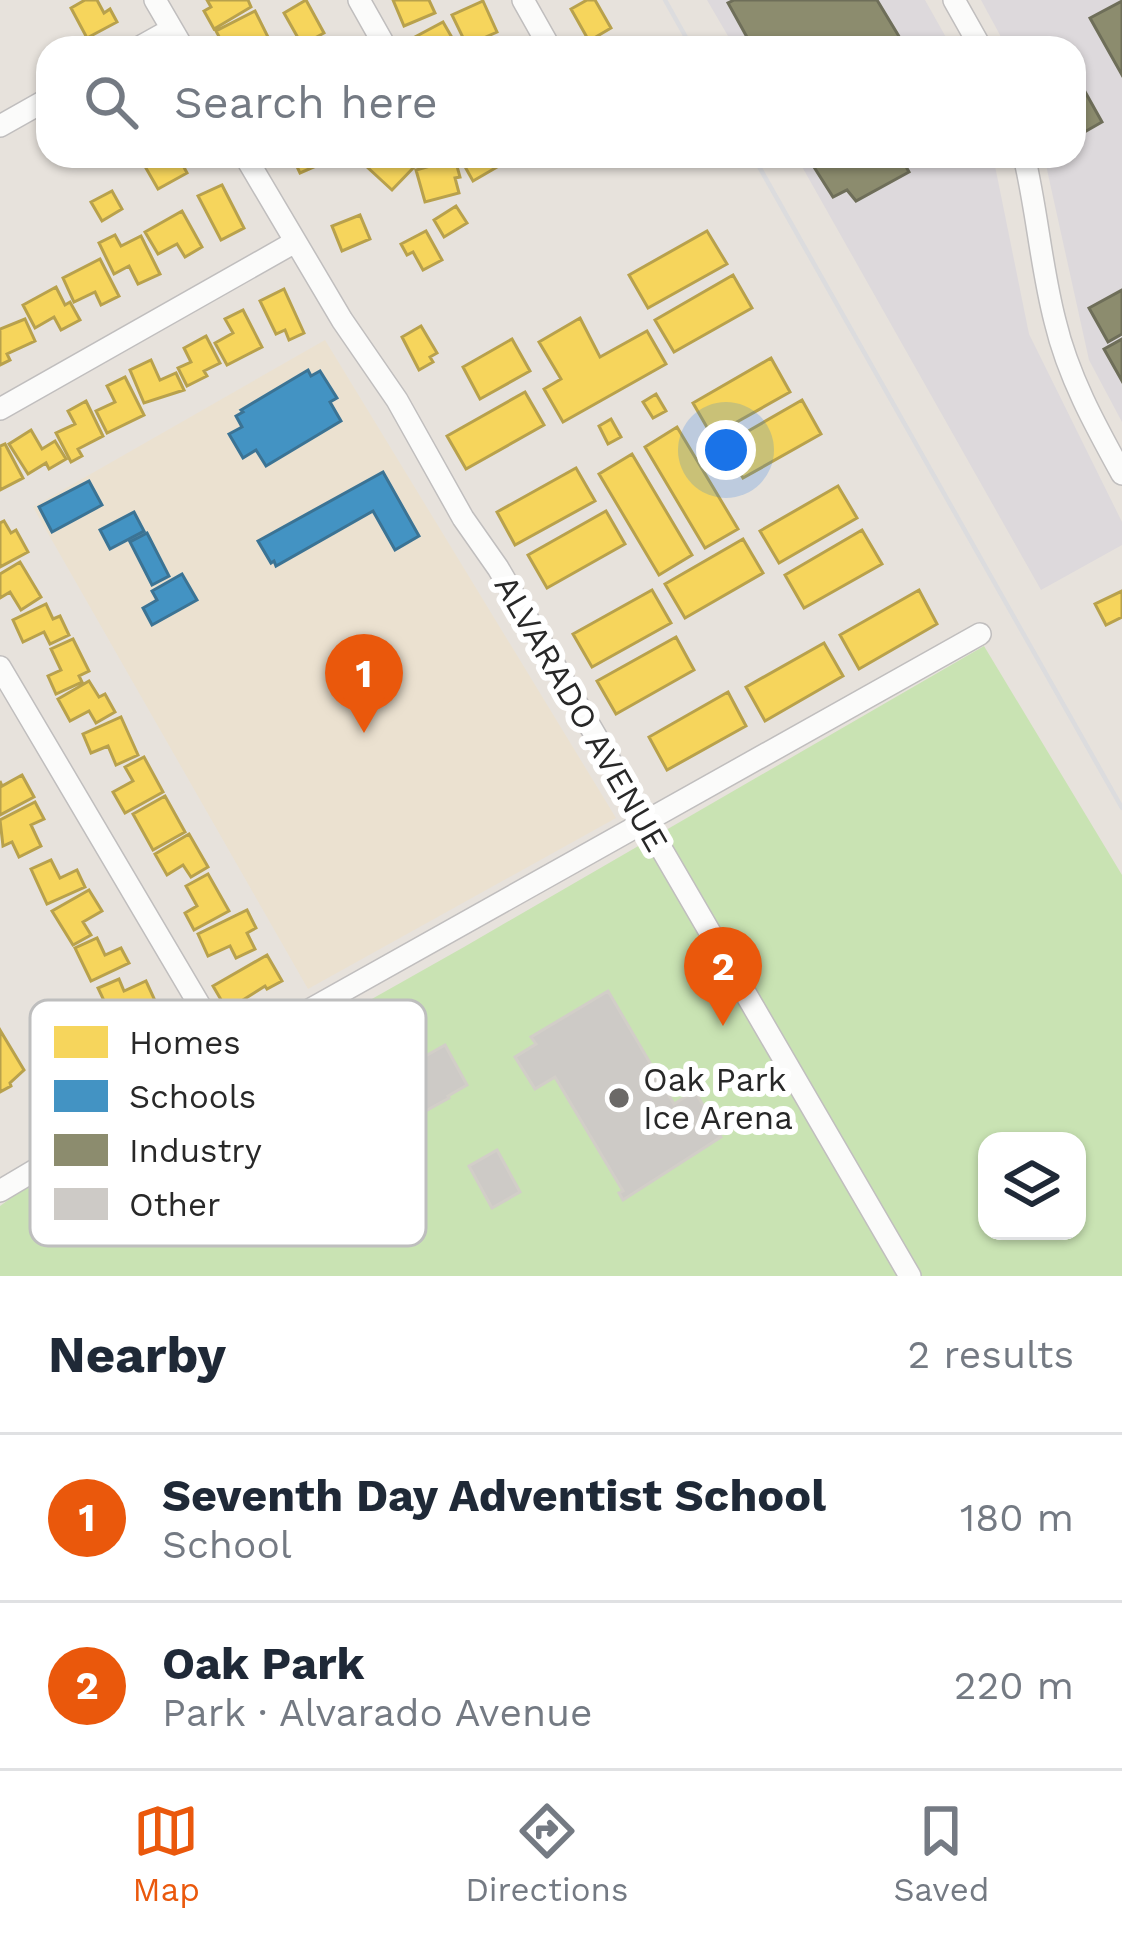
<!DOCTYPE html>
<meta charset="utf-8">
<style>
:root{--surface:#fff;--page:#f2f2f3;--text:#1f2937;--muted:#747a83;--line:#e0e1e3;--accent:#ea580c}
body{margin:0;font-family:"Work Sans",sans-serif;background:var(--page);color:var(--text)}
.controls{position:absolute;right:36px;bottom:36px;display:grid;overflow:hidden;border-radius:24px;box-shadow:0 3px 9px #0004}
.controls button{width:108px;height:108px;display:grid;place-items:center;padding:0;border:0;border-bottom:3px solid var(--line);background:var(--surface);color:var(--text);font:60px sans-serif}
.you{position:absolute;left:726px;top:450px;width:42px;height:42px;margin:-30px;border:9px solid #fff;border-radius:50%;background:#1a73e8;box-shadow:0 0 0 18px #1a73e833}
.badge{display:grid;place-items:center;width:78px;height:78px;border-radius:50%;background:var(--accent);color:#fff;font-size:39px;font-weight:700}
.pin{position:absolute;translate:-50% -99px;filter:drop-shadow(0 3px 6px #0008)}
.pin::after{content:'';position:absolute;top:63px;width:42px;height:36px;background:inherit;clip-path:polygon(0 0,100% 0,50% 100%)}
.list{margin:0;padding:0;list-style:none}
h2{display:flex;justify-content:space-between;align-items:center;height:156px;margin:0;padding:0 48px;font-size:51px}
h2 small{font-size:39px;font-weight:400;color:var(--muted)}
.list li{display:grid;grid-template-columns:78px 1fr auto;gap:36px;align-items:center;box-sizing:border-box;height:168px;padding:0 48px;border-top:3px solid var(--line)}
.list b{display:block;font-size:45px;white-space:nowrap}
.list p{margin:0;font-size:39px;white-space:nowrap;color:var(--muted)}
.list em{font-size:39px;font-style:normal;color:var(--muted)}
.icon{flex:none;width:66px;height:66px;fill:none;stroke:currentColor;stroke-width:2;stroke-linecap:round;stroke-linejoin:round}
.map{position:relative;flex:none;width:1122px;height:1276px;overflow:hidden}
.search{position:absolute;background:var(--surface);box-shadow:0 3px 9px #0004;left:36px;right:36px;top:36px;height:132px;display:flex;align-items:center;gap:30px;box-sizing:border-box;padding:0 42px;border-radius:36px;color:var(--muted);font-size:45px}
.sheet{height:492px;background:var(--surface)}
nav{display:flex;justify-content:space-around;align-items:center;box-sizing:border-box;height:168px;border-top:3px solid var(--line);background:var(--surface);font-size:33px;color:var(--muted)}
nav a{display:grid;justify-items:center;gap:6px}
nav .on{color:var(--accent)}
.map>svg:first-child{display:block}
.industrial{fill:#ddd9dc}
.education{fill:#ebe1d0}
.green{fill:#c9e3b3;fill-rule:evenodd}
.homes{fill:#f6d55c;stroke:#b8a14c;stroke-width:3}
.schools{fill:#4393c3;stroke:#3b7394;stroke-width:3}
.industry{fill:#8c8c6e;stroke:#6e6e59;stroke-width:3}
.building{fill:#cdcac6;stroke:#d2cec8;stroke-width:3}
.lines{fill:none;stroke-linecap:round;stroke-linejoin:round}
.minor-casing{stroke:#c0bebe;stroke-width:24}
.minor{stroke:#fbfbfa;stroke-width:21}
.rail{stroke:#dcdcde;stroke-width:4.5}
.poi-dot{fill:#6b6967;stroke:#fff;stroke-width:4.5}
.labels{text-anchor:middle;stroke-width:12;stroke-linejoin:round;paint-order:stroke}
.street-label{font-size:33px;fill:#282828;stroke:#fff}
.poi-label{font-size:33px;fill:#282828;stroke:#fff;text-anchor:start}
.key{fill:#fff;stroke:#bebebe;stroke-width:3}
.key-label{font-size:33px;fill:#282828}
</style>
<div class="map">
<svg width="1122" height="1276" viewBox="0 0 1122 1276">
<rect width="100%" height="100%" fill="#e7e2dc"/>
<!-- industrial -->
<path class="industrial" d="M 707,0 L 925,0 L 952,48 L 735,48 Z
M 981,0 L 1122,0 L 1122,422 L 1089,360 L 1044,156 L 1074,156 L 1074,48 L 1007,48 Z
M 796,156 L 993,156 L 1029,334 L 1122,522 L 1122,545 L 1041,590 Z"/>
<!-- education -->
<path class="education" d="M 325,340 L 616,818 L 308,989 L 33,507 Z"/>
<!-- green -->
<path class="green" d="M 984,646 L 1122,875 L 1122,1276 L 0,1276 L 0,1206 L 55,1166 L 184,1105 L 464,947 ZM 987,1141 L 1077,1141 L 1077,1231 L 987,1231 Z"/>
<!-- homes -->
<path class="homes" d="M 85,0 L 97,0 L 104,13 L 110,9 L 117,22 L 87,38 L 71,8 Z
M 207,0 L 248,0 L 251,7 L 214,29 L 204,11 L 211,7 Z
M 306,0 L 324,33 L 302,45 L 284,13 Z
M 393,0 L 429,0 L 435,13 L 404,26 Z
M 587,0 L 595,0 L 611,28 L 589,41 L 571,9 Z
M 483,1 L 497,32 L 486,37 L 490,46 L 468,48 L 452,15 Z
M 255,11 L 270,41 L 257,48 L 235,48 L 233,45 L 225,48 L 216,31 Z
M 443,22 L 458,48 L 419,48 L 413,38 Z
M 139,156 L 178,156 L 187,173 L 158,189 Z
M 292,156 L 320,156 L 323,163 L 300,173 Z
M 373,156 L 404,156 L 415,166 L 392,190 L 366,166 L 375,157 Z
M 459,156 L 500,156 L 504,163 L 473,181 Z
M 455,159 L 460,177 L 455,178 L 459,193 L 425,202 L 416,170 Z
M 222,185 L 244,228 L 221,240 L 198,196 Z
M 112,191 L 122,209 L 102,221 L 91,202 Z
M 456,206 L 467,223 L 444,237 L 434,220 Z
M 182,211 L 202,247 L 185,257 L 177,244 L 158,254 L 145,232 Z
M 360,215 L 370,239 L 342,251 L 332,226 Z
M 426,231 L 442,260 L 423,270 L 413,252 L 407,255 L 401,244 Z
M 707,231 L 727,264 L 648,308 L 629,275 Z
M 115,235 L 121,246 L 141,236 L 160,274 L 138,284 L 129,266 L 114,274 L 99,243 Z
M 100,259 L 119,296 L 101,305 L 95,292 L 74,302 L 63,278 Z
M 733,275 L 752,308 L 674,352 L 655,320 Z
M 56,287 L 65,305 L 70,302 L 80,320 L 61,330 L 54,317 L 35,328 L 23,305 Z
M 284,289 L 304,333 L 289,340 L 285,330 L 276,334 L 260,301 Z
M 243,310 L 262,347 L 227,365 L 215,343 L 233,333 L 225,319 Z
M 580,318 L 600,357 L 647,331 L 666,364 L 563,422 L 544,389 L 561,379 L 539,342 Z
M 25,319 L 35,341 L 7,354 L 10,360 L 0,365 L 0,329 Z
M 421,326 L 437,353 L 430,357 L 433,362 L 419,370 L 402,337 Z
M 206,336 L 220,363 L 204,371 L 207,376 L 187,386 L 178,368 L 191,362 L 184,348 Z
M 512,339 L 530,371 L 480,399 L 463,367 Z
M 771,358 L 790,392 L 712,436 L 693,403 Z
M 151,360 L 160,380 L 176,373 L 184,390 L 144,403 L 130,370 Z
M 125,377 L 144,415 L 107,433 L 96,411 L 115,402 L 107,386 Z
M 525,392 L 544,425 L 466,469 L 447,436 Z
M 656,394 L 666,411 L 653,418 L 643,402 Z
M 802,400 L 821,434 L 743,478 L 724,445 Z
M 86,401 L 103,436 L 78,449 L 82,456 L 71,462 L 56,433 L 75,424 L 68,411 Z
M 611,419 L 621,437 L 608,444 L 599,426 Z
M 677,427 L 738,529 L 705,548 L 645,447 Z
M 31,430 L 42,449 L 55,441 L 66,459 L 49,469 L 46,463 L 28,474 L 9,444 Z
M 5,444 L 23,478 L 0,490 L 0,446 Z
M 632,454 L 692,555 L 659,575 L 599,474 Z
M 576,468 L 595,501 L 515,545 L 497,512 Z
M 838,486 L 857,518 L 779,563 L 760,531 Z
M 606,511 L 625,544 L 547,588 L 528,555 Z
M 4,521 L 11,533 L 16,530 L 28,552 L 0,567 L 0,523 Z
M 862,530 L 882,564 L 804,608 L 785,575 Z
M 743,539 L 763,573 L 685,618 L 665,584 Z
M 20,562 L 41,597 L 21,610 L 10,592 L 0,598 L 0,574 Z
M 652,590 L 671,623 L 592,667 L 573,634 Z
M 919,590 L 937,624 L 859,669 L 840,635 Z
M 1122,591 L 1122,617 L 1106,625 L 1095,604 Z
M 46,604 L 53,619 L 60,616 L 69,635 L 50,644 L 44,632 L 23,642 L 13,620 Z
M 676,637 L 694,670 L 616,714 L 597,681 Z
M 73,639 L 89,671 L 79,676 L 82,682 L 56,694 L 48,676 L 61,670 L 51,649 Z
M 824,643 L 843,676 L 765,721 L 746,687 Z
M 89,681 L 99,697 L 105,694 L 115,712 L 96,723 L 89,711 L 70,721 L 58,699 Z
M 728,692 L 746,726 L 667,770 L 649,737 Z
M 121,717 L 138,755 L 116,765 L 108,746 L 91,753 L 83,734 Z
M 144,757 L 163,792 L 125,813 L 113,792 L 133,781 L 125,767 Z
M 22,775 L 34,797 L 0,815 L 0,781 L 2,786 Z
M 165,796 L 185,832 L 153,850 L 133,814 Z
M 35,802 L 44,819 L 31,825 L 41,846 L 19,857 L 12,842 L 3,846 L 0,820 Z
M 189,834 L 208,867 L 191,877 L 183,865 L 167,875 L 155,854 Z
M 51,860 L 60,878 L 77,870 L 85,887 L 47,904 L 31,869 Z
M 208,874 L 229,911 L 194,930 L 185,913 L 197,906 L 186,886 Z
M 89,890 L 102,911 L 83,922 L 91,935 L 73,945 L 52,911 Z
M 247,910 L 256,928 L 247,933 L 255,949 L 236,958 L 230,946 L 208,956 L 198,934 Z
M 97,938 L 105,955 L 121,948 L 129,963 L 91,981 L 75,948 Z
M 267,955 L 282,981 L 267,989 L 265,986 L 227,1010 L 213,986 Z
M 119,979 L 124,991 L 146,981 L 157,1005 L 115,1024 L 98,988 Z
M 0,1030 L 24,1070 L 10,1083 L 11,1086 L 0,1092 Z"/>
<!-- schools -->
<path class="schools" d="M 308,370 L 311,376 L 320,371 L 337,398 L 330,402 L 341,421 L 266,466 L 256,450 L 243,458 L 229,434 L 242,427 L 236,416 L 243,412 L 241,410 Z
M 383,472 L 419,536 L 395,550 L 373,511 L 276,566 L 274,561 L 271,563 L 258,541 Z
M 89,481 L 102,505 L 52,532 L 39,507 Z
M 134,512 L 144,531 L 110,549 L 100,530 Z
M 147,533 L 169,576 L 152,585 L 130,542 Z
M 182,574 L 197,600 L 152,625 L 143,608 L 157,600 L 152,591 Z"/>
<!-- industry -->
<path class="industry" d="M 734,0 L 877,0 L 906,48 L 773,48 L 770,42 L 760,48 L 753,48 L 728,3 Z
M 1122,1 L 1122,75 L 1090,18 Z
M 1074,72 L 1102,122 L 1074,138 Z
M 807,156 L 900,156 L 909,172 L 856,201 L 847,190 L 833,197 Z
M 1122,290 L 1122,334 L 1108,342 L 1089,308 Z
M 1122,339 L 1122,381 L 1104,349 Z"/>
<!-- building -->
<path class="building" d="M 608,991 L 674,1104 L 695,1091 L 721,1137 L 623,1200 L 619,1193 L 623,1191 L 555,1077 L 535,1089 L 515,1057 L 536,1044 L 531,1037 Z
M 445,1045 L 467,1085 L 448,1096 L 449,1098 L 388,1132 L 385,1127 L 360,1142 L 339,1105 Z
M 497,1150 L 520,1192 L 492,1208 L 469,1166 Z"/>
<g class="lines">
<!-- minor casing -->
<g class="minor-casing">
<path id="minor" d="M 155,0 L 183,48
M 359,0 L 386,48
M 523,0 L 550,48
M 954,0 L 981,48
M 138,48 L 172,29
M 0,126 L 48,99
M 245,156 L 342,320 L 397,400 L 463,518 L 498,568 L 910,1276
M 1024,156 C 1037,210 1041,267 1055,321 C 1068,376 1095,425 1122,474
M 0,409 L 295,242
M 0,667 L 229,1055
M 0,1191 L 229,1055 L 980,634"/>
</g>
<!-- minor -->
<use href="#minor" class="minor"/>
<!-- rail -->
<path class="rail" d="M 665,0 L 692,48
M 753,156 L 1122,808"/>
</g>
<!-- markers -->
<circle class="poi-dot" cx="619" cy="1098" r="12"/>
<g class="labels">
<!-- street labels -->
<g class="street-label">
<text transform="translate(582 713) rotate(60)" y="12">ALVARADO AVENUE</text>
</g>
<!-- poi labels -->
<g class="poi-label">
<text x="643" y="1091">Oak Park<tspan x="643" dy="38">Ice Arena</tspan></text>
</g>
</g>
<!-- legend -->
<rect x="30" y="1000" width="396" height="246" rx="18" class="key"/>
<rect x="54" y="1026" width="54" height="32" fill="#f6d55c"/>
<rect x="54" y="1080" width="54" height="32" fill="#4393c3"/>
<rect x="54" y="1134" width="54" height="32" fill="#8c8c6e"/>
<rect x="54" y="1188" width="54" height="32" fill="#cdcac6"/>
<g class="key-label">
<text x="129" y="1054">Homes</text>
<text x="129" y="1108">Schools</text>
<text x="129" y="1162">Industry</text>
<text x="129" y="1216">Other</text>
</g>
</svg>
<div class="controls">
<button><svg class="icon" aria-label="layers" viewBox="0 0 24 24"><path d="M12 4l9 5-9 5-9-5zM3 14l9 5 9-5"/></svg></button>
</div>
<div class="you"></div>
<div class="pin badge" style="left:364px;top:733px">1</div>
<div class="pin badge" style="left:723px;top:1026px">2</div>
<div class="search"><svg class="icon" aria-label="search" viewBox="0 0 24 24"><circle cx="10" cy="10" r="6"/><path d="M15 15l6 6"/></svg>Search here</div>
</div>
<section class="sheet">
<h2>Nearby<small>2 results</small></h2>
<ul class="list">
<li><span class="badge">1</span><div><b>Seventh Day Adventist School</b><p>School</p></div><em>180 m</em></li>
<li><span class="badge">2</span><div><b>Oak Park</b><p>Park · Alvarado Avenue</p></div><em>220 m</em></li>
</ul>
</section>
<nav>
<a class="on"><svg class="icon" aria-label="map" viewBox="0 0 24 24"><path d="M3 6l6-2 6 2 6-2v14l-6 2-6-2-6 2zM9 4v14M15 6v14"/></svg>Map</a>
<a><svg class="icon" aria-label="directions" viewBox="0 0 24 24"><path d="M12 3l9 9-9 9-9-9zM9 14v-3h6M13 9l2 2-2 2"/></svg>Directions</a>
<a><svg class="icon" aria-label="saved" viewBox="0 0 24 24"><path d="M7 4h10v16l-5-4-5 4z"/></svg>Saved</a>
</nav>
